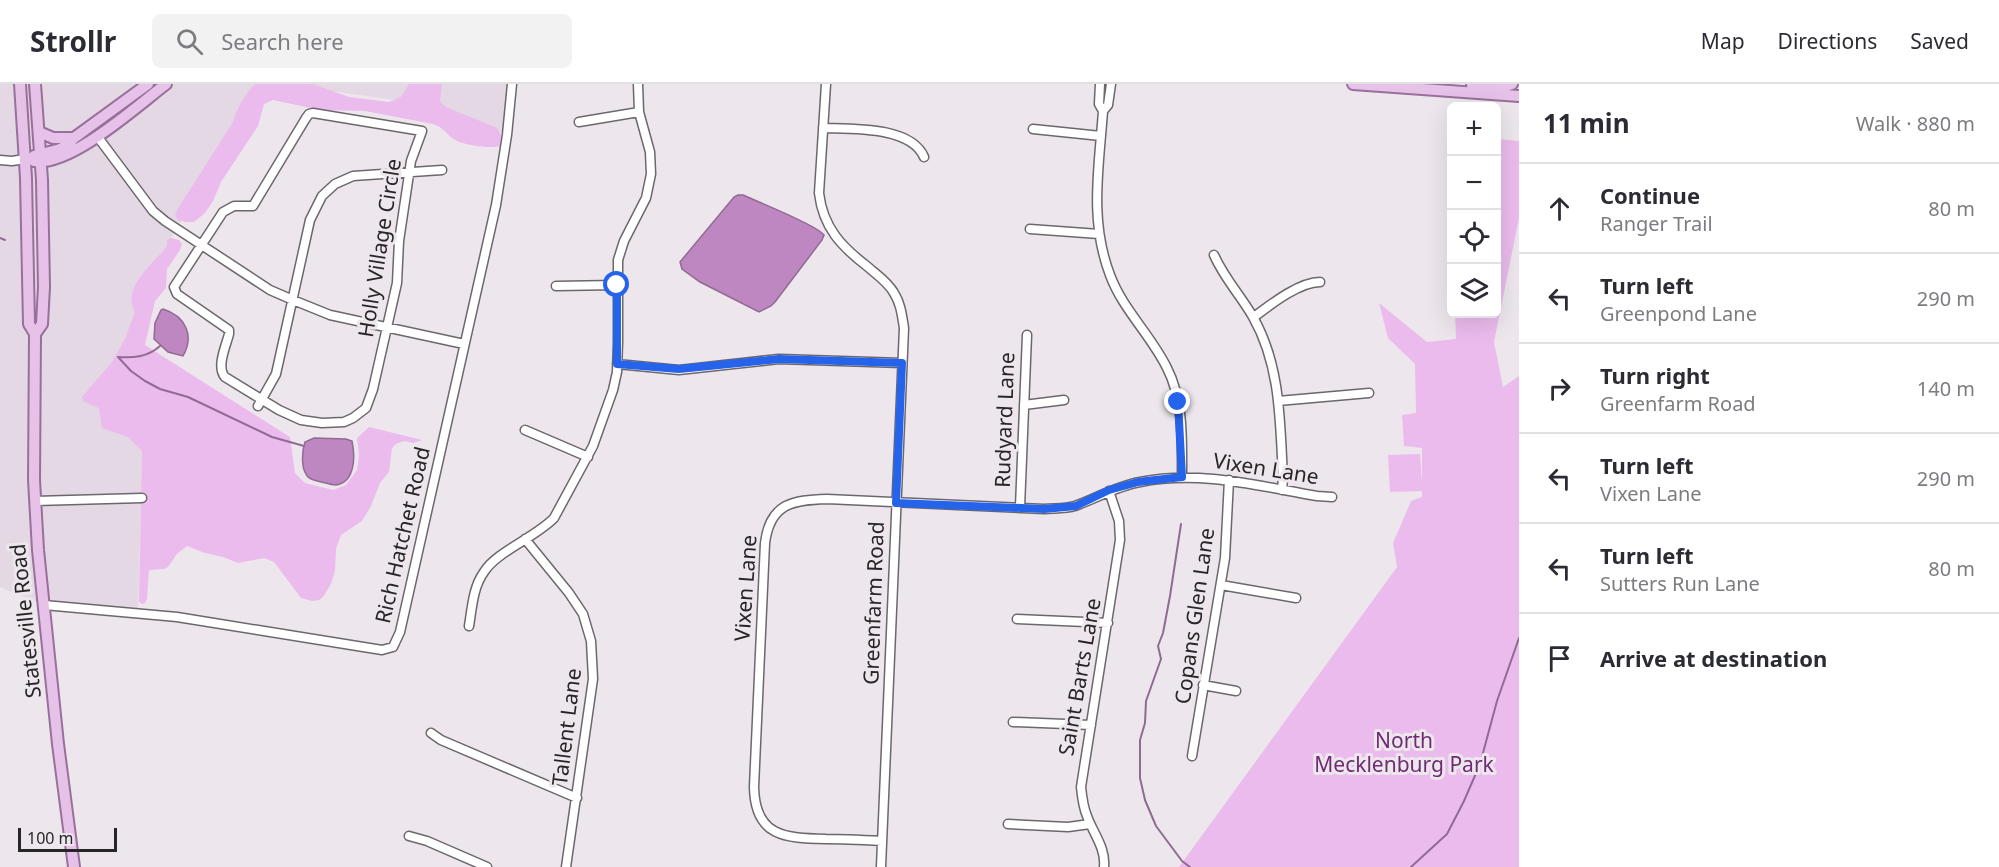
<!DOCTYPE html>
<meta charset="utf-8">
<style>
:root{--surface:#fff;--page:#f2f2f3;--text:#2b2b33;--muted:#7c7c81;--line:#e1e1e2}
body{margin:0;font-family:"Noto Sans",sans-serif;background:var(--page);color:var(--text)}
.controls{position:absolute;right:18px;top:18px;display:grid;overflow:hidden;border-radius:9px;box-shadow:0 6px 24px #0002}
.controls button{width:54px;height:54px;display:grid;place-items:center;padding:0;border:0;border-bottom:2px solid var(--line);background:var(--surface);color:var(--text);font:30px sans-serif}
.scale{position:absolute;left:18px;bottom:15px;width:99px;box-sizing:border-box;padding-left:6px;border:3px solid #272527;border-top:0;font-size:16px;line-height:21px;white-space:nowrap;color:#272527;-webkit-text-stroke:4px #ede7ed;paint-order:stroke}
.stop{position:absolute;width:18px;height:18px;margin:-14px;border:4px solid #2563eb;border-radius:50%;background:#fff}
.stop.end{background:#2563eb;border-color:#fff;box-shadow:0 2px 6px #0008}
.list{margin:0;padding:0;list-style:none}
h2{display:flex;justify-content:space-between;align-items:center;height:78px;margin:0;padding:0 24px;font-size:26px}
h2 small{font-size:20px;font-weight:400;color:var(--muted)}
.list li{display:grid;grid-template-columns:39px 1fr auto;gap:18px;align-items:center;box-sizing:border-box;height:90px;padding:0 24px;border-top:2px solid var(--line)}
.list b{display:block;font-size:22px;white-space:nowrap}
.list p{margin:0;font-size:20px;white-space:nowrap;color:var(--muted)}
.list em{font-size:20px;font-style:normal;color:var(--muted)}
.icon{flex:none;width:33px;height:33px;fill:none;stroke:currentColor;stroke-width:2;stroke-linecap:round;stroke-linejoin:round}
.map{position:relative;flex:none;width:1519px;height:783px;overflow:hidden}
header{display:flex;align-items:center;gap:36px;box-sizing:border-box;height:84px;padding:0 30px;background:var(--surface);border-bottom:2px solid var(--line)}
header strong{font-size:28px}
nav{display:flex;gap:33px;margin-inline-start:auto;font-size:21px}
.search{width:420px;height:54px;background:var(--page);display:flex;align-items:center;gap:15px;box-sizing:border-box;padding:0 21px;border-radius:9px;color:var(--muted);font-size:22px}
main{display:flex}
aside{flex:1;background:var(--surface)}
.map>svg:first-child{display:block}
.built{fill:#e3d8e4}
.green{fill:#ebbbed}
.water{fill:#be87c1;stroke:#916a93;stroke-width:1.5}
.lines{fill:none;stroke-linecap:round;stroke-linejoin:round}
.stream{stroke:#916a93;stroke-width:2}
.minor-casing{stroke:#6c676c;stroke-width:11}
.major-casing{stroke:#99709b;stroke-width:14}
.minor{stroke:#fff;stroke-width:8}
.major{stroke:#e6c2e8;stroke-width:10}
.route{stroke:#2563eb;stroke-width:8}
.labels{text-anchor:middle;stroke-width:6;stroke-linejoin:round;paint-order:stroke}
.street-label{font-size:21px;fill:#272527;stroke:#ede7ed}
.park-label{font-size:21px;fill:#6f2c74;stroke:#ede7ed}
</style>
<header>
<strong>Strollr</strong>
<div class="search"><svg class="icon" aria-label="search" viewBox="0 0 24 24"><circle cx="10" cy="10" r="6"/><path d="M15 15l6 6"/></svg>Search here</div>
<nav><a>Map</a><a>Directions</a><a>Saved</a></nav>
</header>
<main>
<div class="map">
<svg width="1519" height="783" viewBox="0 0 1519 783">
<rect width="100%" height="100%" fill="#ede7ed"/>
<!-- built -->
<path class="built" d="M 0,0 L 273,0 L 246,22 L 168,160 L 146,215 L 138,528 L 44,521 L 0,503 Z
M 282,0 L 512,0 L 507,51 L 430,21 Z"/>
<!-- green -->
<path class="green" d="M 255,0 L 313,0 L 349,13 L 389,18 L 401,13 L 409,0 L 442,0 L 440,17 L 446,23 L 497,44 L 501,51 L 500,62 C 491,65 466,61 457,57 C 447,52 444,43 433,40 L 365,27 L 320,26 L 273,16 L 264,20 L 258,42 L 221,98 L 213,117 L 205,129 L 194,138 L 186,138 L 178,136 L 175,132 L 177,126 L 233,38 C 236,26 246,8 255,0 Z
M 1497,55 L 1519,57 L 1519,134 L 1494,258 L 1503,303 L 1519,292 L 1519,783 L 1179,783 L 1397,483 L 1393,459 L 1411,417 L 1422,413 L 1422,407 L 1390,408 L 1388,371 L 1420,370 L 1422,399 L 1422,364 L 1404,362 L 1402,331 L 1416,329 L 1415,280 L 1388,254 L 1379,219 L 1427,258 L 1456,255 L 1455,230 L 1496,230 Z
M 171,154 L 179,156 L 182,160 L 180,166 L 167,185 L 166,204 L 155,217 L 145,261 L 290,353 L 295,389 L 305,399 L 333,406 L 346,401 L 357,386 L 359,371 L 357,354 L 369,343 L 422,356 L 413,359 L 404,357 L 396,360 L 392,364 L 389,388 L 380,399 L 371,422 L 362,437 L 341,451 L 336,465 L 335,487 L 331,500 L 323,513 L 319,516 L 312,517 L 301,514 L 274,478 L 264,474 L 238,479 L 223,473 L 205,469 L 187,462 L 177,470 L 168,483 L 164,485 L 149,486 L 147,515 L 145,519 L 142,520 L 139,518 L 142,367 L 128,353 L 102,344 L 99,324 L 84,318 L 82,313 L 112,278 L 125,255 L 135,228 C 122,205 149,183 163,167 L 167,162 L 167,156 Z"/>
<!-- water -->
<path class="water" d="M 738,111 L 743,111 C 758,118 817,141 824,151 L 822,156 L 775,218 L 771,222 L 759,228 L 700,198 L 682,185 L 680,178 L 734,113 Z
M 163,225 C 185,232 195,251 183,272 L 168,268 L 154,255 L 155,239 L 161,226 Z
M 314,354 L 346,355 L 352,357 C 355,371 356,398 336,401 C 331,401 323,398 317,397 C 313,396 308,395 306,390 C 301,382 302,367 305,358 Z"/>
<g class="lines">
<!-- stream -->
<path class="stream" d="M 0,154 L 5,156
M 118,273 L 131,287 L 145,297 L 160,305 L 188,313 L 272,353 L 304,362
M 118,273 C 134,274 148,273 160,262
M 1181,440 L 1170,512 L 1163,549 L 1158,562 L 1161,575 L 1146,617 L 1145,639 L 1140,656 L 1140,694 L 1145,716 L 1156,742 L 1182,777 L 1190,783
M 1411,783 L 1447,750 L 1464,717 L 1480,680 L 1497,617 L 1519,554"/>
<!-- minor casing -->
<g class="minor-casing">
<path id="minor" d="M 826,0 L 819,109 C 823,144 842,163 868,183 C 877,191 888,198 894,209 C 901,220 902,232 904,244 L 881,783
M 1100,0 L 1099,20 L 1103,27 C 1099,84 1089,136 1110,191 C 1123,226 1151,251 1167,284 C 1184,317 1182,357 1182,393
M 1103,27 L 1108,21 L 1111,0
M 313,29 L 422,47 L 411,77 L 399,157 L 397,199 L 373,305 L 366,324 L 353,334 L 344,338 L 322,339 L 301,336 L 279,326 L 225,293 C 216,283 226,262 229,250 L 229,246 L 177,210 L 174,203 L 223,128 L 234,122 L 253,122 L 306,34 L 309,30 Z
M 579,38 L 639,28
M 823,44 C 851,45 911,42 924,73
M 1033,45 L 1101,52
M 97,52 L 153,127 L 165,137 L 270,206 L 293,216 L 330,231 L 464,260
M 0,76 L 12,77 L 25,75
M 1030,145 L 1099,150
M 1214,171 C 1224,194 1241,212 1253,233 C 1281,282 1280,339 1283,394 L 1282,406
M 556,202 L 617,201
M 1254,233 C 1270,221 1299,198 1320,198
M 617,280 L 679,286 L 779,275 L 902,279
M 1278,317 L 1369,309
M 1024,321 L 1064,316
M 258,322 L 276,290 L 310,136 L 322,112 L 335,100 L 353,92 L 442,86
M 525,346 L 588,373
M 35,417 L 142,414
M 1020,423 L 1027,251
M 525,455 L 569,509 L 583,530 L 591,557 L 593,595 L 566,783
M 1221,501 L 1296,514
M 44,521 L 177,533 L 382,566 L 393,563 L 400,548 L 496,121 L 507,51 L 512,0
M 1017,535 L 1108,539
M 469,542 C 472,524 473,503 484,488 C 496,468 536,453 554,434 L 593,362 L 613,306 L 617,288 L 618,258 L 618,176 L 624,157 L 646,114 L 651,90 L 650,68 L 639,28 L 638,0
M 1203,601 L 1236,607
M 1013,638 L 1091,641
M 431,649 L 441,656 L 577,714
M 1192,672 L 1225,474 L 1229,396
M 1008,740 L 1068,743 L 1090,740
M 409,752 L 427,757 L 487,783
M 882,757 C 863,756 844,755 826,755 C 785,754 755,753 754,703 L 765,459 C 770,419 793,416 827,415 L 1044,425 C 1054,424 1065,425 1075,422 C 1097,414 1117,402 1140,398 C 1200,386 1258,402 1317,412 L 1332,413
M 1104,783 C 1106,764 1093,749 1087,732 C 1083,723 1082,713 1081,703 L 1120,456 L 1119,437 L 1109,407"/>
</g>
<!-- major casing -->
<g class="major-casing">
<path id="major" d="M 20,0 L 26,94 L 29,240 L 35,250 L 34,396 L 38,466 L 58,660 L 74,783
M 1353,0 L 1519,12
M 1472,1 L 1503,3 L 1512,0
M 39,48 L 53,54 L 74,54
M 34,72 C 51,66 62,69 74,54 L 148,0
M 34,77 C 70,83 137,22 166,0
M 35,250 L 42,240 L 44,203 L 42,96 L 35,0"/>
</g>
<!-- minor -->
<use href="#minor" class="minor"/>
<!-- major -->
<use href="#major" class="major"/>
</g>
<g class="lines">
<!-- route -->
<path class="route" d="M 617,201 L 617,280 L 679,285 L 779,275 L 902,279 L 896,419 L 1044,425 L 1076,422 L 1109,406 L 1138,398 L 1182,393 L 1178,318"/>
</g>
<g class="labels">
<!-- street labels -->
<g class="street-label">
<text transform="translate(380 164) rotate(-81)" y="7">Holly Village Circle</text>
<text transform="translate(1005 336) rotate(-88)" y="7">Rudyard Lane</text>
<text transform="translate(1266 385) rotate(9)" y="7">Vixen Lane</text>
<text transform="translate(403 451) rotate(-77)" y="7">Rich Hatchet Road</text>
<text transform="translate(746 504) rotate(-86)" y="7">Vixen Lane</text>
<text transform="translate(874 519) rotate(-88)" y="7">Greenfarm Road</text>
<text transform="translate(1195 532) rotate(-82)" y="7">Copans Glen Lane</text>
<text transform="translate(26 537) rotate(-96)" y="7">Statesville Road</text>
<text transform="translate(1080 593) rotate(-80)" y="7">Saint Barts Lane</text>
<text transform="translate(567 643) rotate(-83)" y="7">Tallent Lane</text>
</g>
<!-- park labels -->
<g class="park-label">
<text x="1404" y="664">North<tspan x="1404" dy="24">Mecklenburg Park</tspan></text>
</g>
</g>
</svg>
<div class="controls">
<button>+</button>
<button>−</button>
<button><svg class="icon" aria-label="locate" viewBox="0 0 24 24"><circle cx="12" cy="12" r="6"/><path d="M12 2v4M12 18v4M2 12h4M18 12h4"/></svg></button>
<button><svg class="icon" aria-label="layers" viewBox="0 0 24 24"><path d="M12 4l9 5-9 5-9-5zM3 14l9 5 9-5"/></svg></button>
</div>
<div class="scale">100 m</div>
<div class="stop" style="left:617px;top:201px"></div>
<div class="stop end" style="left:1178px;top:318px"></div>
</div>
<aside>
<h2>11 min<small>Walk · 880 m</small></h2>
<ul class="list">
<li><svg class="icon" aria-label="ahead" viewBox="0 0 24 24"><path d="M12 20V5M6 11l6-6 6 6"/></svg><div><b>Continue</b><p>Ranger Trail</p></div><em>80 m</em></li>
<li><svg class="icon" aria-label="left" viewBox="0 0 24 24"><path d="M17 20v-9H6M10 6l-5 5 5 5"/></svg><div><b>Turn left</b><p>Greenpond Lane</p></div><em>290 m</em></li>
<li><svg class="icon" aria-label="right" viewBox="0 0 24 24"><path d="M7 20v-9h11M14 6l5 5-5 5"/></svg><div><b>Turn right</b><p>Greenfarm Road</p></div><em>140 m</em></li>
<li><svg class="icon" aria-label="left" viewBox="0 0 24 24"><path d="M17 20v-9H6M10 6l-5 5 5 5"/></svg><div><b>Turn left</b><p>Vixen Lane</p></div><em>290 m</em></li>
<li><svg class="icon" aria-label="left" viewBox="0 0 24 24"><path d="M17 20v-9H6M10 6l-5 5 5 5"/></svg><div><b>Turn left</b><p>Sutters Run Lane</p></div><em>80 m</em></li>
<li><svg class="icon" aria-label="arrive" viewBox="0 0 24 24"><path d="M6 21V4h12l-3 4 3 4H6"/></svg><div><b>Arrive at destination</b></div></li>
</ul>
</aside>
</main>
